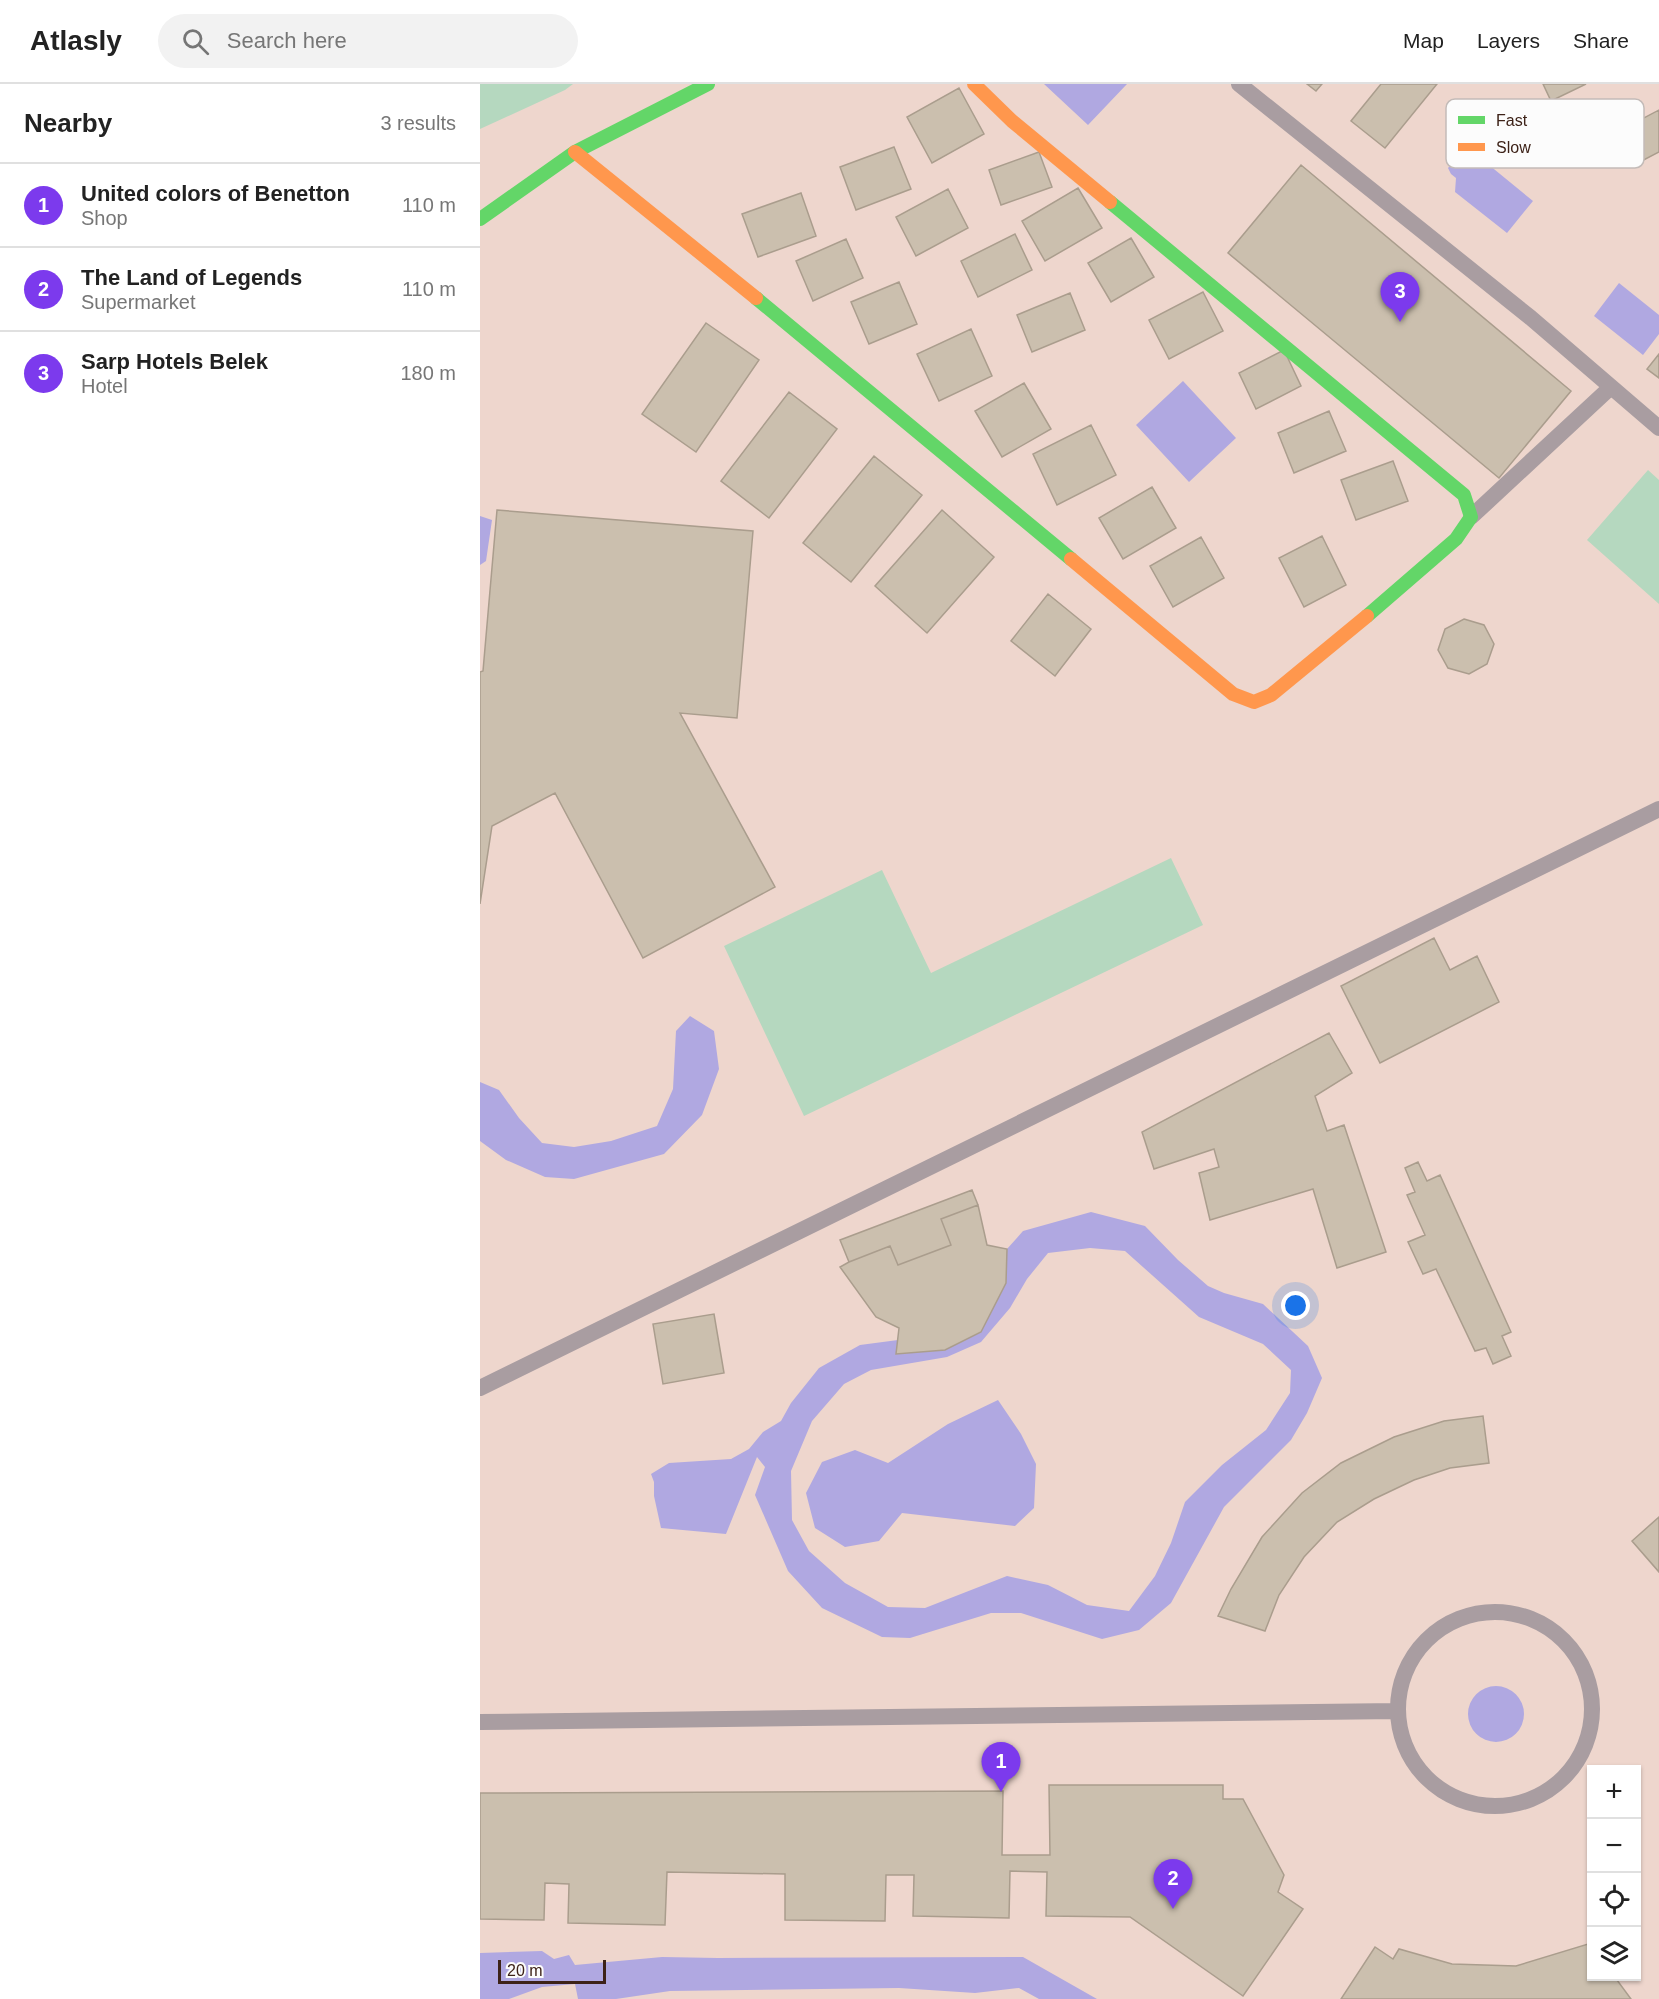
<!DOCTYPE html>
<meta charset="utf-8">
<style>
:root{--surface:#fff;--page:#f2f2f2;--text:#222;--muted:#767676;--line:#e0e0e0;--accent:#7c3aed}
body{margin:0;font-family:Helvetica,sans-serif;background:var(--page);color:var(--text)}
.controls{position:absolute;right:18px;bottom:18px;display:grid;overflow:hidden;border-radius:0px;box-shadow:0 2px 4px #0004}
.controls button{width:54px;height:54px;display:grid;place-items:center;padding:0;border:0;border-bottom:2px solid var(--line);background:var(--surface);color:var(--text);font:30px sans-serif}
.scale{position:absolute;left:18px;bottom:15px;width:108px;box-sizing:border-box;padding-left:6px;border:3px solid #3d2218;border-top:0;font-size:16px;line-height:21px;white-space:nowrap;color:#3d2218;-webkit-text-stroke:4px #fcfcfc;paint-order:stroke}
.you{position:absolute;left:816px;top:1222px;width:21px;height:21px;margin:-15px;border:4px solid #fff;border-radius:50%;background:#1a73e8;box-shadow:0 0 0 9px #1a73e833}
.badge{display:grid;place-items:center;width:39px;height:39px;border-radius:50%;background:var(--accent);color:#fff;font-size:20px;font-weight:700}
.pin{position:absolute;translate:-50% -50px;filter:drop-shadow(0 2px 3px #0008)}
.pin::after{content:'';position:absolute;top:32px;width:21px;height:18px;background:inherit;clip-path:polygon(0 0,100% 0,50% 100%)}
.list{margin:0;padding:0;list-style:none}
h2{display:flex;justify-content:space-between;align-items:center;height:78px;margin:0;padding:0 24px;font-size:26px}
h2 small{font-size:20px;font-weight:400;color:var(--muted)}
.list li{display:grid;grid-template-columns:39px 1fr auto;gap:18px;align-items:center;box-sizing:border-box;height:84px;padding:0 24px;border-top:2px solid var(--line)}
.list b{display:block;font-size:22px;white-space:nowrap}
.list p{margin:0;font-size:20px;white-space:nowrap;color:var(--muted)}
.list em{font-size:20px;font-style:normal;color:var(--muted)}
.icon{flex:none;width:33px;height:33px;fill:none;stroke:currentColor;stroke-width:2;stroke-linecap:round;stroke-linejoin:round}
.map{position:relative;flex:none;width:1179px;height:1915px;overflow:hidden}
header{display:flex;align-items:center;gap:36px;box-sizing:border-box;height:84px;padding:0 30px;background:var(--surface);border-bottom:2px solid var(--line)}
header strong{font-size:28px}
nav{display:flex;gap:33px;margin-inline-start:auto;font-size:21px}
.search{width:420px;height:54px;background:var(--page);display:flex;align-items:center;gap:15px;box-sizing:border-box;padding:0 21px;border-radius:33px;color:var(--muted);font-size:22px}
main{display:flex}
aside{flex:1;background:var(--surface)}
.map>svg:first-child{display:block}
.green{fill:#b5d8bf}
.water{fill:#b0a8e1;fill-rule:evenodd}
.building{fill:#cbbfae;stroke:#aa9d8d;stroke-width:1.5}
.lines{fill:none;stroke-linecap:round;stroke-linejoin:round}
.lane{stroke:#a99da1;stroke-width:16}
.fast{stroke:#63d668;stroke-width:14}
.slow{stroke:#ff974d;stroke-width:14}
.key{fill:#fcfcfc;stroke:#c3bbb8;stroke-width:1.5}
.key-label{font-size:16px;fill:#3d2218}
</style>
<header>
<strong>Atlasly</strong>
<div class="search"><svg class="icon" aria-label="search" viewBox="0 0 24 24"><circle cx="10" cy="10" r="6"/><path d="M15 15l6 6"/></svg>Search here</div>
<nav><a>Map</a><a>Layers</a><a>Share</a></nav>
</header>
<main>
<aside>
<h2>Nearby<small>3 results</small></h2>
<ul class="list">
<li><span class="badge">1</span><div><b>United colors of Benetton</b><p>Shop</p></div><em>110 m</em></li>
<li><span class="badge">2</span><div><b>The Land of Legends</b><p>Supermarket</p></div><em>110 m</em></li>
<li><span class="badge">3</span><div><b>Sarp Hotels Belek</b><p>Hotel</p></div><em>180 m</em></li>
</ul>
</aside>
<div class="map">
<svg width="1179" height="1915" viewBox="0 0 1179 1915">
<rect width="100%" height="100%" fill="#eed6cd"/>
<!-- green -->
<path class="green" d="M 0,0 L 93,0 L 85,6 L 0,45 Z
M 1168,386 L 1179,396 L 1179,520 L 1107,456 Z
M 691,774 L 723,841 L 324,1032 L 244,862 L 402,786 L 451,889 Z"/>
<!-- water -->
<path class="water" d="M 564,0 L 647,0 L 608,41 Z
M 998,72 L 1053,117 L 1027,149 L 975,108 L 976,94 L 971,90 L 968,84 L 976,75 L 990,77 Z
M 1139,199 L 1179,231 L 1179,250 L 1163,271 L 1114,232 Z
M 703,297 L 756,354 L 709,398 L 656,341 Z
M 0,432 L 12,436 L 6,477 L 0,481 Z
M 210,932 L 234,947 L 239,985 L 222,1031 L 184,1070 L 94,1095 L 65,1093 L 26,1076 L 0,1057 L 0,998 L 19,1006 L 39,1034 L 62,1059 L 94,1063 L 131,1057 L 177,1042 L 193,1005 L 196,947 Z
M 611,1128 L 665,1142 L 698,1176 L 728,1202 L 744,1209 L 783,1220 L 828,1262 L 842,1294 L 827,1329 L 811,1356 L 744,1423 L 691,1519 L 659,1546 L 622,1555 L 541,1529 L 511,1529 L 430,1554 L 402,1553 L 342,1524 L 308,1487 L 275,1411 L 285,1383 L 277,1373 L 246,1450 L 181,1444 L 174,1412 L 174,1398 L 171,1390 L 189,1379 L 251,1375 L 269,1365 L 283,1348 L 301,1337 L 311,1319 L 339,1284 L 380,1261 L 418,1256 L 518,1197 L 527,1165 L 543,1147 ZM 610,1164 L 645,1167 L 719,1233 L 783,1260 L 811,1286 L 810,1309 L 786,1346 L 742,1381 L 705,1418 L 691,1459 L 675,1492 L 649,1527 L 607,1521 L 568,1501 L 527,1492 L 445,1524 L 408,1523 L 365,1499 L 329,1467 L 312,1436 L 311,1387 L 332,1337 L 364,1300 L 391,1286 L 467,1273 L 501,1258 L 530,1224 L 547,1195 L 568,1169 Z
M 518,1316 L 541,1350 L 556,1380 L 554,1424 L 535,1442 L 422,1429 L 399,1457 L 365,1463 L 335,1444 L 326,1409 L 342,1378 L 375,1366 L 408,1379 L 468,1340 Z
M988 1630a28 28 0 1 1 56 0a28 28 0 1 1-56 0Z
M 62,1867 L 74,1875 L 89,1871 L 95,1881 L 182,1873 L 238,1874 L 543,1873 L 617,1915 L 559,1915 L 539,1904 L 495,1909 L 419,1904 L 190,1907 L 136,1915 L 98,1915 L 95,1900 L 62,1903 L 29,1915 L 0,1915 L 0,1869 Z"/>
<!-- building -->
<path class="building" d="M 827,0 L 842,0 L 836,7 Z
M 901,0 L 957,0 L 905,64 L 871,37 Z
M 1063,0 L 1106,0 L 1071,17 Z
M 479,4 L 504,50 L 452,79 L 427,33 Z
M 1179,26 L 1179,68 L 1156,80 L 1139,47 Z
M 414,63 L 431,105 L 376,126 L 360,83 Z
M 559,68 L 572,103 L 521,121 L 509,86 Z
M 821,81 L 1091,307 L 1019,394 L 748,169 Z
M 598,104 L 622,144 L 565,177 L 542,137 Z
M 468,105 L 488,144 L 436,172 L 416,133 Z
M 321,109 L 336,152 L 278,173 L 262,130 Z
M 535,150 L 552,186 L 498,213 L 481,177 Z
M 651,154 L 674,193 L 631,218 L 608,179 Z
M 366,155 L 383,194 L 333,217 L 316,177 Z
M 419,198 L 437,240 L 389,260 L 371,218 Z
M 723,208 L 743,247 L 689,275 L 669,236 Z
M 590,209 L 605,246 L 552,268 L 537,231 Z
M 226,239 L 279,276 L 216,368 L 162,330 Z
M 491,245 L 512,292 L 459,317 L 437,270 Z
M 804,266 L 821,302 L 776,325 L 759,289 Z
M 1179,270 L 1179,294 L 1167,285 Z
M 544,299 L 571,345 L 522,373 L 495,327 Z
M 309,308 L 357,345 L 289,434 L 241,397 Z
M 849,327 L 866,367 L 814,389 L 798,349 Z
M 611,341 L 636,391 L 577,421 L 553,370 Z
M 394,372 L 442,411 L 371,498 L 323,459 Z
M 913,377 L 928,417 L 876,436 L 861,396 Z
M 672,403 L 696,444 L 643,475 L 619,434 Z
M 17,426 L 273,447 L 257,634 L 200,629 L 295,803 L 163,874 L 75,709 L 12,742 L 0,820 L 0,588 L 3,587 Z
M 462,426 L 514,473 L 447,549 L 395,502 Z
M 842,452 L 866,501 L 824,523 L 799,474 Z
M 721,453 L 744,494 L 693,523 L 670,482 Z
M 568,510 L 611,545 L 575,592 L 531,557 Z
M 984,535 L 1004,541 L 1014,560 L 1007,580 L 989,590 L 968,584 L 958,566 L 965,545 Z
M 954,854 L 970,886 L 997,872 L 1019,918 L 900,979 L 861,902 Z
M 849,949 L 872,989 L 835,1012 L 847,1047 L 864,1041 L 906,1168 L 857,1184 L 833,1105 L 730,1136 L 719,1089 L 739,1083 L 734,1065 L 674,1085 L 662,1048 Z
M 938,1078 L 947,1097 L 960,1091 L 1031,1248 L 1022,1252 L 1031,1272 L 1013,1280 L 1006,1264 L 995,1267 L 956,1185 L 943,1190 L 928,1158 L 945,1151 L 927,1111 L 935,1108 L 925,1084 Z
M 492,1106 L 498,1121 L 461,1135 L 471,1161 L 418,1181 L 410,1162 L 369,1178 L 360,1156 Z
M 498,1121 L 507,1161 L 527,1165 L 526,1199 L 501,1248 L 465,1266 L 416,1270 L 419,1244 L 396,1233 L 360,1183 L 369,1178 L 410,1162 L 418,1181 L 471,1161 L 461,1135 Z
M 234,1230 L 244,1289 L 183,1300 L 173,1240 Z
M 1003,1332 L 1009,1379 L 970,1384 L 934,1396 L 894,1415 L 857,1438 L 824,1473 L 799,1511 L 785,1547 L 738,1532 L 751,1505 L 782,1453 L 822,1409 L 861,1379 L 914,1353 L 964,1337 Z
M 1179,1433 L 1179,1488 L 1152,1457 Z
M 569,1701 L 743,1701 L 743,1715 L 763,1715 L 804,1791 L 798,1808 L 823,1825 L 763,1912 L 650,1833 L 566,1832 L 567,1788 L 530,1787 L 529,1834 L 433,1832 L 434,1791 L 406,1791 L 405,1837 L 305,1836 L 305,1790 L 187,1788 L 185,1841 L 88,1839 L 89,1800 L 65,1799 L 64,1836 L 0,1835 L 0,1709 L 523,1707 L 522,1771 L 570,1771 Z
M 1108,1860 L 1112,1864 L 1112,1892 L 1134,1892 L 1151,1915 L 861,1915 L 895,1863 L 913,1875 L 919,1865 L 972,1880 L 1036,1882 Z"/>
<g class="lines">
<!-- lane -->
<path class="lane" d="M 759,0 L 1051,234 L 1179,344
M 991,433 L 1131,303
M 0,1304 L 1179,725
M918 1625a97 97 0 1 1 194 0a97 97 0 1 1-194 0Z
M 0,1638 L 918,1627"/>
<!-- fast -->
<path class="fast" d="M 630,118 L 984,411 L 991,433 L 976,455 L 887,532
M 0,135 L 95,68 L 228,0
M 276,214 L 591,475"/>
<!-- slow -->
<path class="slow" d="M 494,0 L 532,37 L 630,118
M 95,68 L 276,214
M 591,475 L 753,610 L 774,618 L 791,611 L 887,532"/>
</g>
<!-- legend -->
<rect x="966" y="15" width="198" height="69" rx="9" class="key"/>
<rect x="978" y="32" width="27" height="8" fill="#63d668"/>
<rect x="978" y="59" width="27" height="8" fill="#ff974d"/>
<g class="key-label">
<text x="1016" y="42">Fast</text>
<text x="1016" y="69">Slow</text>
</g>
</svg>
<div class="controls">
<button>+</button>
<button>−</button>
<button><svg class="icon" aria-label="locate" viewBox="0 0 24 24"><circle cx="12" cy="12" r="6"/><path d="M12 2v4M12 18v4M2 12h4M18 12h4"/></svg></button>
<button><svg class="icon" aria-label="layers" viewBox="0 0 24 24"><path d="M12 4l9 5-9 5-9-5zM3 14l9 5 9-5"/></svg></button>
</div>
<div class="scale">20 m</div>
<div class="you"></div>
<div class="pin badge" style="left:521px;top:1708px">1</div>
<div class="pin badge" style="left:693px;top:1825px">2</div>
<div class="pin badge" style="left:920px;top:238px">3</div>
</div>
</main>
